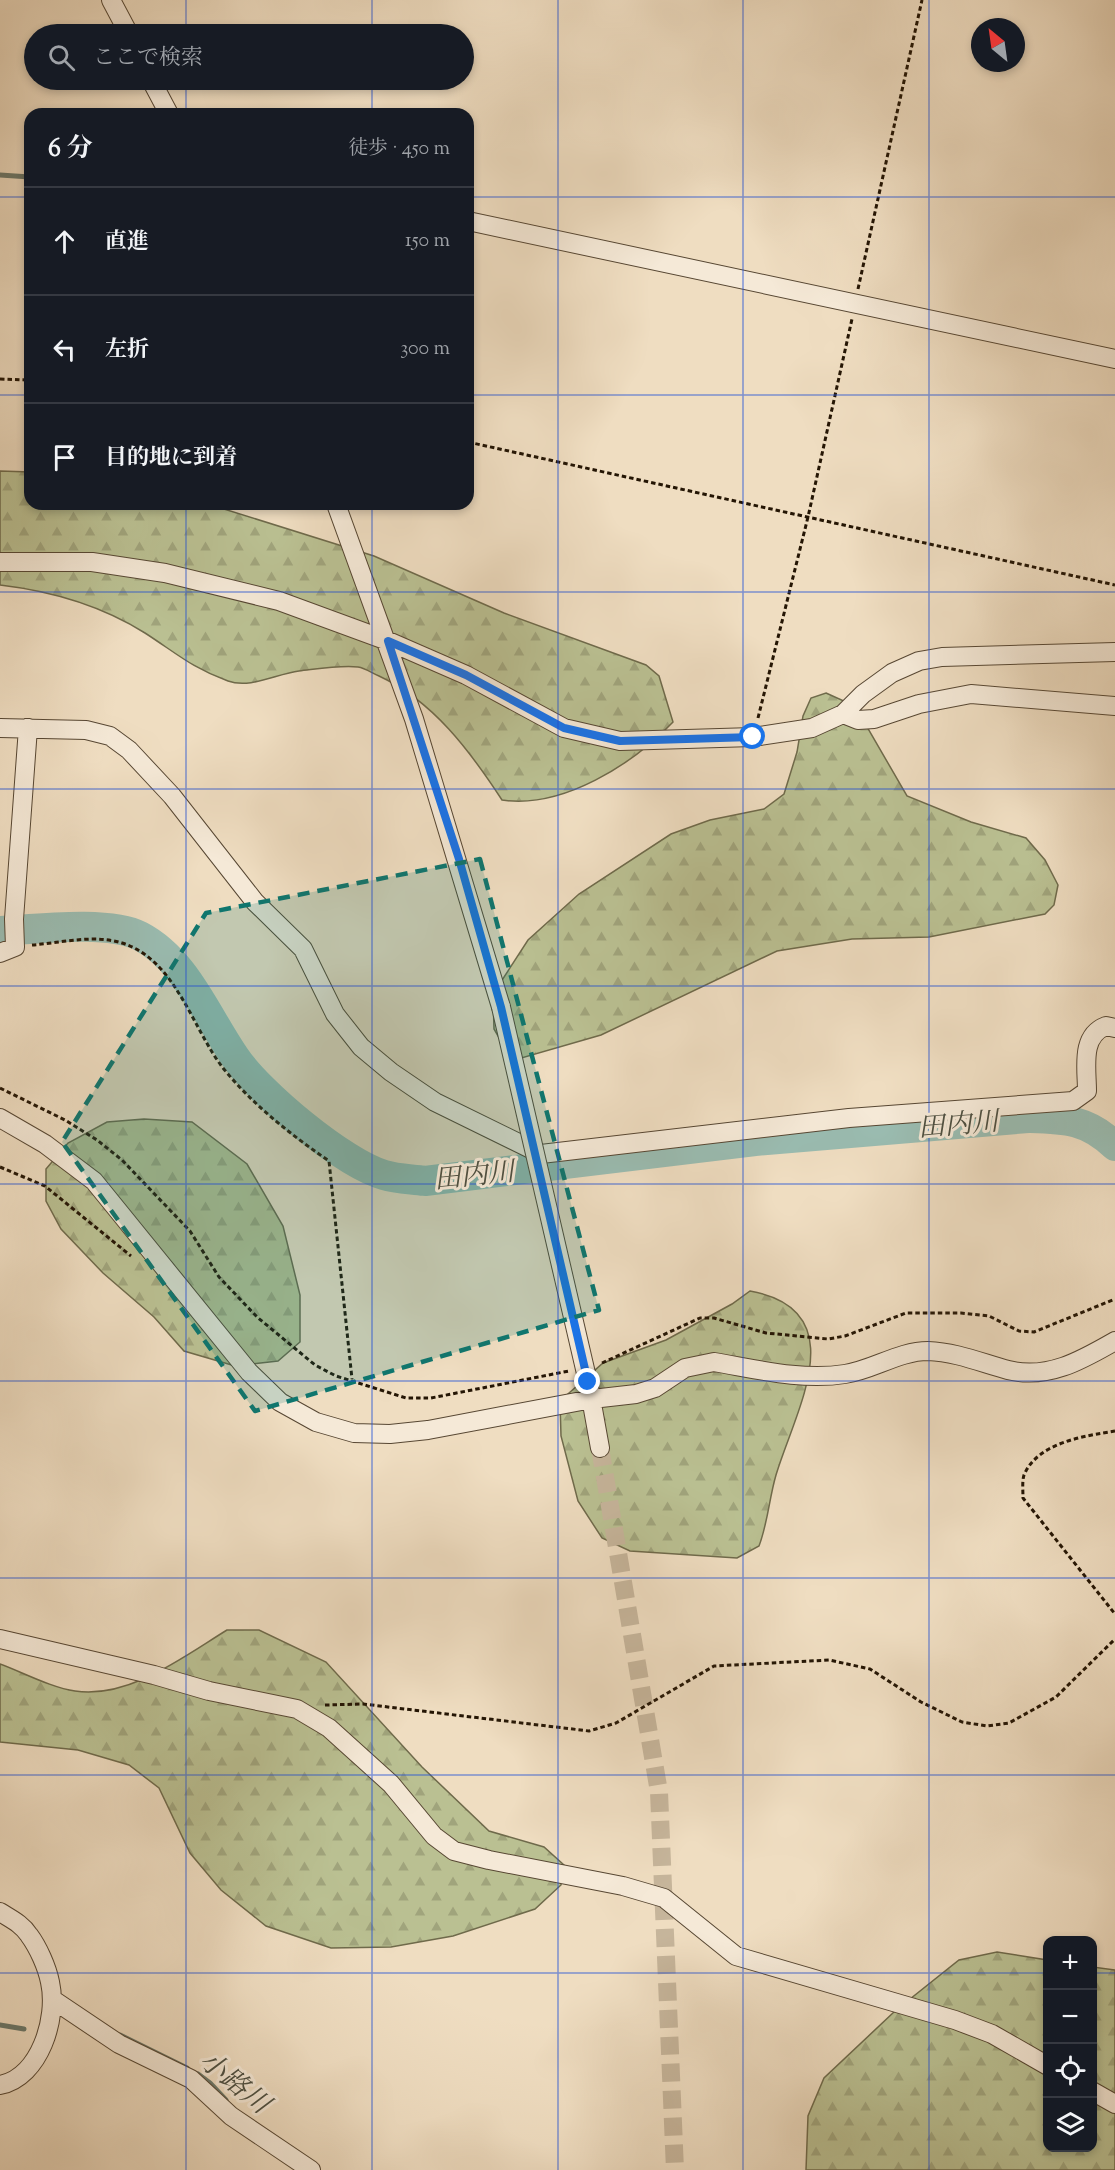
<!DOCTYPE html>
<html lang="ja">
<meta charset="utf-8">
<style>
:root{--surface:#171b24;--page:#242831;--text:#f1f3f6;--muted:#9ea1a6;--line:#363941}
body{margin:0;font-family:"Sorts Mill Goudy","Noto Serif JP",serif;background:var(--page);color:var(--text)}
.controls{position:absolute;right:18px;bottom:18px;display:grid;overflow:hidden;border-radius:12px;box-shadow:0 3px 9px #0003}
.controls button{width:54px;height:54px;display:grid;place-items:center;padding:0;border:0;border-bottom:2px solid var(--line);background:var(--surface);color:var(--text);font:30px sans-serif}
.compass{position:absolute;left:971px;top:18px;width:54px;height:54px;border-radius:50%;background:var(--surface);box-shadow:0 3px 9px #0003;rotate:331deg}
.stop{position:absolute;width:18px;height:18px;margin:-14px;border:4px solid #1a73e8;border-radius:50%;background:#fff}
.stop.end{background:#1a73e8;border-color:#fff;box-shadow:0 2px 6px #0008}
.list{margin:0;padding:0;list-style:none}
h2{display:flex;justify-content:space-between;align-items:center;height:78px;margin:0;padding:0 24px;font-size:26px}
h2 small{font-size:20px;font-weight:400;color:var(--muted)}
.list li{display:grid;grid-template-columns:39px 1fr auto;gap:18px;align-items:center;box-sizing:border-box;height:108px;padding:0 24px;border-top:2px solid var(--line)}
.list b{display:block;font-size:22px;white-space:nowrap}
.list em{font-size:20px;font-style:normal;color:var(--muted)}
.icon{flex:none;width:33px;height:33px;fill:none;stroke:currentColor;stroke-width:2;stroke-linecap:round;stroke-linejoin:round}
.map{position:relative;flex:none;width:1115px;height:2170px;overflow:hidden}
.search{position:absolute;background:var(--surface);box-shadow:0 3px 9px #0003;left:24px;top:24px;width:450px;height:66px;display:flex;align-items:center;gap:15px;box-sizing:border-box;padding:0 21px;border-radius:33px;color:var(--muted);font-size:22px}
.panel{position:absolute;background:var(--surface);box-shadow:0 3px 9px #0003;left:24px;top:108px;width:450px;height:402px;border-radius:18px}
.map>svg:first-child{display:block}
.forest{fill:url(#forest-firs);stroke:#6f6a4b;stroke-width:1.5}
.lines{fill:none;stroke-linecap:round;stroke-linejoin:round}
.stream{stroke:#6b796c;stroke-width:5}
.river{stroke:#9abcb1;stroke-width:30}
.minor-tunnel{stroke:#c6b59b;stroke-width:18;stroke-dasharray:18 9;stroke-linecap:butt}
.minor-casing{stroke:#574733;stroke-width:20}
.path{stroke:#241504;stroke-width:3;stroke-dasharray:4.5 3;stroke-linecap:butt}
.minor{stroke:#f5e9d7;stroke-width:18}
.minor-bridge-casing{stroke:#574733;stroke-width:20;stroke-linecap:butt}
.minor-bridge{stroke:#f5e9d7;stroke-width:18}
.route{stroke:#1a73e8;stroke-width:8}
.marked{fill:#0f766e;fill-opacity:0.2;stroke:#0f766e;stroke-width:4.5;stroke-dasharray:12 8;stroke-linejoin:round}
.grid{fill:none;stroke:#1d4ed8;stroke-width:1.5;stroke-opacity:0.55}
.labels{text-anchor:middle;stroke-width:6;stroke-linejoin:round;paint-order:stroke}
.water-label{font-size:27px;font-style:italic;fill:#4d4f41;stroke:#f5e9d7}
</style>
<div class="map">
<svg width="1115" height="2170" viewBox="0 0 1115 2170">
<defs>
<pattern id="forest-firs" width="22" height="20" patternUnits="userSpaceOnUse" patternTransform="scale(1.5)"><rect width="22" height="20" fill="#bac092"/><path d="M5 1l3.5 6h-7zM16 11l3.5 6h-7z" fill="#a0a47c"/></pattern>
</defs>
<rect width="100%" height="100%" fill="#efddc1"/>
<filter id="stains"><feTurbulence type="fractalNoise" baseFrequency=".00333" numOctaves="4"/><feColorMatrix values="0 0 0 0 .2 0 0 0 0 .09 0 0 0 0 .02 0 0 0 .5 -.17"/></filter>
<radialGradient id="worn" r=".72"><stop offset=".6" stop-color="#630" stop-opacity="0"/><stop offset="1" stop-color="#630" stop-opacity=".3"/></radialGradient>
<!-- forest -->
<path class="forest" d="M 0,471 L 30,472 L 30,504 L 208,504 L 374,556 L 504,613 L 646,665 L 659,676 L 673,722 C 633,764 563,809 502,800 C 470,751 433,701 379,676 C 372,673 365,668 358,667 C 340,665 317,669 299,671 C 276,674 250,689 228,681 C 192,668 176,653 145,633 C 102,606 51,591 0,585 Z
M 826,693 L 855,706 L 907,796 L 971,822 L 1026,838 L 1045,860 L 1058,885 L 1054,905 L 1045,914 L 929,937 L 852,939 L 777,951 L 601,1035 L 518,1059 L 505,1048 L 494,1029 L 493,994 L 528,940 L 579,894 L 671,834 L 710,820 L 764,809 L 784,794 L 797,752 L 803,716 L 811,698 Z
M 144,1119 L 192,1122 L 247,1164 L 283,1226 L 300,1295 L 300,1342 L 278,1361 L 235,1366 L 184,1351 L 154,1317 L 103,1273 L 61,1229 L 46,1201 L 46,1169 L 68,1143 L 107,1122 Z
M 750,1291 C 856,1310 795,1411 776,1475 C 769,1499 768,1522 759,1546 L 737,1558 L 630,1551 L 602,1538 L 578,1501 L 561,1436 L 560,1401 L 603,1363 L 666,1340 L 732,1304 Z
M 227,1630 L 259,1630 L 326,1662 L 422,1767 L 489,1831 L 544,1847 L 564,1865 L 561,1885 L 535,1909 L 453,1936 L 391,1947 L 331,1948 L 266,1926 L 221,1890 L 190,1853 L 159,1788 L 129,1765 L 78,1750 L 0,1742 L 0,1664 C 22,1672 52,1688 75,1691 C 129,1699 183,1657 227,1630 Z
M 997,1952 L 1047,1960 L 1048,2148 L 1092,2148 L 1093,1967 L 1115,1970 L 1115,2170 L 806,2170 L 808,2116 L 824,2078 L 895,2011 L 959,1960 Z"/>
<g class="lines">
<!-- stream -->
<path class="stream" d="M 0,175 L 30,177
M 0,2025 L 24,2029
M 120,2035 L 187,2068
M 198,2074 L 210,2083 L 226,2100"/>
<!-- river -->
<path class="river" d="M 0,931 C 36,929 109,920 140,936 C 186,960 207,1017 235,1057 C 259,1093 343,1163 384,1175 C 397,1179 411,1179 425,1181 L 755,1141 L 1028,1118 C 1065,1119 1087,1119 1115,1146"/>
<!-- minor-tunnel -->
<path class="minor-tunnel" d="M 600,1448 L 659,1792 L 675,2170"/>
<!-- minor casing -->
<g class="minor-casing">
<path id="minor" d="M 111,0 L 129,34
M 151,80 L 169,114
M 468,221 L 1115,359
M 336,504 L 414,719 L 501,1007
M 0,562 L 92,562 L 165,573 L 279,601 L 388,641 L 466,675 L 564,728 L 620,741 L 753,737 L 812,728 L 843,714 L 863,694 L 892,673 L 919,661 L 942,657 L 1115,652
M 843,714 L 858,720 L 874,719 L 919,704 L 971,694 L 1115,706
M 0,728 L 86,730 L 110,736 L 129,750 L 172,796 L 255,902 L 303,949 L 335,1014 L 361,1047 L 391,1072 L 435,1102 L 541,1154 L 849,1118 L 1073,1101 L 1087,1091 C 1087,1068 1080,1036 1106,1026 L 1115,1028
M 0,953 L 15,947 L 14,919 L 28,728
M 0,1118 L 45,1144 L 94,1181 L 249,1372 L 280,1402 L 316,1422 L 354,1433 L 390,1434 L 428,1430 L 592,1399 L 636,1394 L 655,1388 L 685,1368 L 714,1362 C 756,1369 802,1381 845,1374 C 873,1370 899,1351 928,1351 C 956,1352 982,1363 1008,1370 C 1048,1380 1082,1360 1115,1341
M 589,1387 L 600,1448
M 0,1639 L 154,1675 L 209,1691 L 297,1709 L 329,1728 L 391,1784 L 434,1836 L 454,1851 L 489,1860 L 623,1886 L 664,1898 L 736,1956 L 955,2020 L 992,2034 L 1048,2066
M 0,1912 C 11,1919 22,1924 29,1935 C 38,1947 47,1967 50,1982 C 58,2018 40,2077 0,2085
M 52,1999 L 119,2044 L 191,2079 L 231,2116 L 311,2170
M 1092,2091 L 1115,2104"/>
</g>
<!-- path -->
<path class="path" d="M 858,289 L 922,0
M 0,379 L 30,380
M 468,442 L 1115,585
M 758,718 L 808,517 L 852,319
M 32,945 C 60,943 94,934 122,943 C 176,960 192,1028 223,1068 C 252,1104 291,1135 329,1161 L 352,1379
M 0,1088 L 65,1120 L 97,1140 L 122,1160 L 190,1231 L 219,1277 L 257,1317 L 315,1365 L 336,1376 L 406,1398 L 431,1398 L 569,1371
M 0,1167 L 45,1186 L 131,1256
M 602,1363 L 700,1318 L 714,1318 L 766,1333 L 828,1339 L 845,1336 L 906,1313 L 961,1313 L 989,1316 L 1019,1331 L 1034,1332 L 1115,1299
M 1115,1431 C 1085,1436 1038,1442 1024,1475 C 1022,1481 1023,1491 1023,1498 L 1115,1614
M 325,1705 L 363,1704 L 589,1731 L 616,1723 L 714,1666 L 829,1660 L 870,1669 L 921,1702 L 962,1722 L 987,1726 L 1009,1723 L 1056,1697 L 1115,1639"/>
<!-- minor -->
<use href="#minor" class="minor"/>
<!-- minor-bridge casing -->
<g class="minor-bridge-casing">
<path id="minor-bridge" d="M 501,1007 L 588,1382"/>
</g>
<!-- minor-bridge -->
<use href="#minor-bridge" class="minor-bridge"/>
</g>
<g class="lines">
<!-- route -->
<path class="route" d="M 588,1382 L 501,1007 L 459,859 L 388,641 L 466,675 L 564,728 L 620,741 L 753,737"/>
</g>
<!-- marked area -->
<path class="marked" d="M 480,859 L 599,1310 L 255,1411 L 62,1142 L 206,913 Z"/>
<!-- grid -->
<path class="grid" d="M 186,0 L 186,34M 372,0 L 372,34M 558,0 L 558,2170M 743,0 L 743,2170M 929,0 L 929,2170M 186,80 L 186,114M 372,80 L 372,114M 0,197 L 30,197M 468,197 L 1115,197M 0,395 L 30,395M 468,395 L 1115,395M 186,504 L 186,2170M 372,504 L 372,2170M 0,592 L 1115,592M 0,789 L 1115,789M 0,986 L 1115,986M 0,1184 L 1115,1184M 0,1381 L 1115,1381M 0,1578 L 1115,1578M 0,1775 L 1115,1775M 0,1973 L 1048,1973M 1092,1973 L 1115,1973"/>
<g class="labels">
<!-- water labels -->
<g class="water-label">
<text transform="translate(958 1124) rotate(-5)" y="9">田内川</text>
<text transform="translate(474 1175) rotate(-6)" y="9">田内川</text>
<text transform="translate(235 2082) rotate(39)" y="9">小路川</text>
</g>
</g>
<rect width="100%" height="100%" filter="url(#stains)"/>
<rect width="100%" height="100%" fill="url(#worn)"/>
</svg>
<div class="controls">
<button>+</button>
<button>−</button>
<button><svg class="icon" aria-label="locate" viewBox="0 0 24 24"><circle cx="12" cy="12" r="6"/><path d="M12 2v4M12 18v4M2 12h4M18 12h4"/></svg></button>
<button><svg class="icon" aria-label="layers" viewBox="0 0 24 24"><path d="M12 4l9 5-9 5-9-5zM3 14l9 5 9-5"/></svg></button>
</div>
<svg class="compass" viewBox="-18 -18 36 36"><path d="M0-13l5 13h-10z" fill="#e53935"/><path d="M0 13l5-13h-10z" fill="#9ea1a6"/></svg>
<div class="stop" style="left:753px;top:737px"></div>
<div class="stop end" style="left:588px;top:1382px"></div>
<div class="search"><svg class="icon" aria-label="search" viewBox="0 0 24 24"><circle cx="10" cy="10" r="6"/><path d="M15 15l6 6"/></svg>ここで検索</div>
<section class="panel">
<h2>6 分<small>徒歩 · 450 m</small></h2>
<ul class="list">
<li><svg class="icon" aria-label="ahead" viewBox="0 0 24 24"><path d="M12 20V5M6 11l6-6 6 6"/></svg><div><b>直進</b></div><em>150 m</em></li>
<li><svg class="icon" aria-label="left" viewBox="0 0 24 24"><path d="M17 20v-9H6M10 6l-5 5 5 5"/></svg><div><b>左折</b></div><em>300 m</em></li>
<li><svg class="icon" aria-label="arrive" viewBox="0 0 24 24"><path d="M6 21V4h12l-3 4 3 4H6"/></svg><div><b>目的地に到着</b></div></li>
</ul>
</section>
</div>
